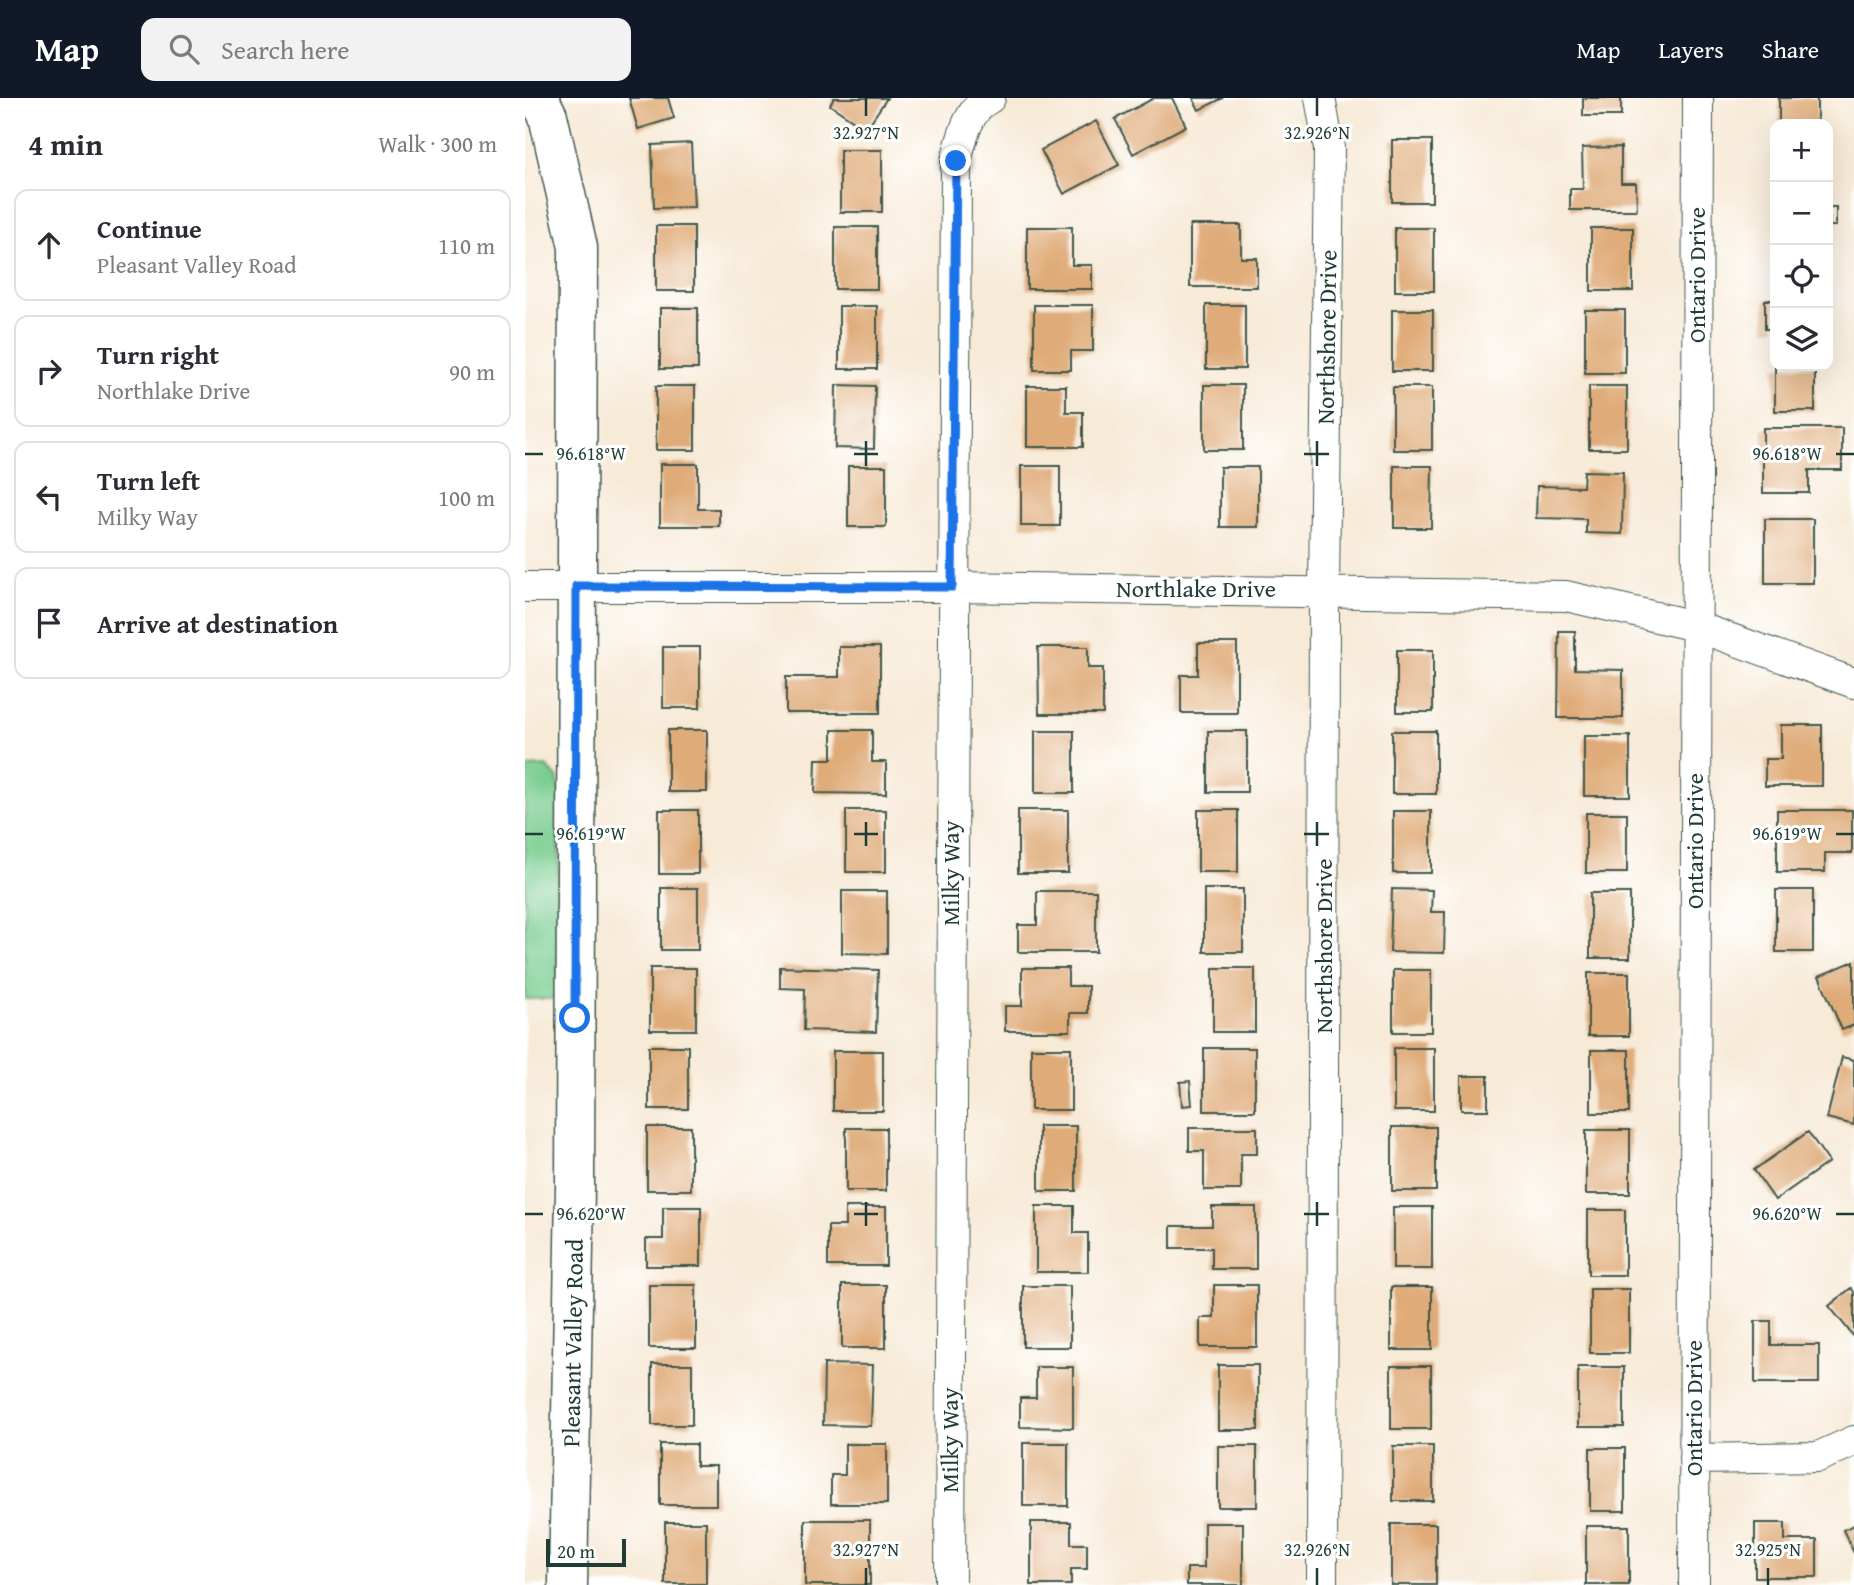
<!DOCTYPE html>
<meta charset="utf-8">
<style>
:root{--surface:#fff;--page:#f2f2f3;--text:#2b2b33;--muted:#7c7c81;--line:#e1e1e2;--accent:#111827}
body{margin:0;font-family:"Gentium Book Plus",serif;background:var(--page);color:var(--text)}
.controls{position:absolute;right:21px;top:21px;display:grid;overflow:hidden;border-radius:14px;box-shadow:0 7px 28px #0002}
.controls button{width:63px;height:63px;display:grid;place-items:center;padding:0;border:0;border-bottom:2px solid var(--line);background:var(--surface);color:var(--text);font:35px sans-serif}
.scale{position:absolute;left:21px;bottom:18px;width:80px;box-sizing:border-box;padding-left:7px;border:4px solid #1f3d34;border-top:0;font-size:19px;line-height:24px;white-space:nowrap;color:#1f3d34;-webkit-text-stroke:5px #fff;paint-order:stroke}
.stop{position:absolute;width:21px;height:21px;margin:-16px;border:5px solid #1a73e8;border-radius:50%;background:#fff}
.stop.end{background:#1a73e8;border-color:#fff;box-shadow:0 2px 7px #0008}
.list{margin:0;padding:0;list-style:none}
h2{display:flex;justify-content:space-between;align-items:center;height:91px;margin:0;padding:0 28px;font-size:30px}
h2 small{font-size:23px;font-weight:400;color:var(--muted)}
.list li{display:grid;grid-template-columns:46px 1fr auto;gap:21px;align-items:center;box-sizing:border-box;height:112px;margin:0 14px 14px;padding:0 14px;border:2px solid var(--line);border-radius:14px}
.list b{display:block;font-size:26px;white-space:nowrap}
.list p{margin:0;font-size:23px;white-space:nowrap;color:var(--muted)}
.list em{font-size:23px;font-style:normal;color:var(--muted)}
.icon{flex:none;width:38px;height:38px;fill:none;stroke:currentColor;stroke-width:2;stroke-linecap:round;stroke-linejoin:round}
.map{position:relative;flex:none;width:1329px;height:1487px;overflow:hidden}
header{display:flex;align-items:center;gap:42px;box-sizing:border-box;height:98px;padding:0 35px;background:var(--accent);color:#fff}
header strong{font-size:33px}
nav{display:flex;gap:38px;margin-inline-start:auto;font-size:24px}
.search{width:490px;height:63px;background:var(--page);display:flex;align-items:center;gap:18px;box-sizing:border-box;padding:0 24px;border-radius:14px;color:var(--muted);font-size:26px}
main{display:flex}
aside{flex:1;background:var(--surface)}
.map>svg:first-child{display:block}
.green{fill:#7acd90;stroke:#4c8562;stroke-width:2}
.building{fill:#dfab78}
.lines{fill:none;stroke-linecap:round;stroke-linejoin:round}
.street-casing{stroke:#3f574c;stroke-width:32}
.secondary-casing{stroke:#3f574c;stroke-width:41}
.street{stroke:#fff;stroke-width:30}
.secondary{stroke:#fff;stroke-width:38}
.route{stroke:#1a73e8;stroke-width:9}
.ticks{fill:none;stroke:#1f3d34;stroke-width:2.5}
.labels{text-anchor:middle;stroke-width:6;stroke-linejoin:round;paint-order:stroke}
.street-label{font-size:24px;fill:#1f3d34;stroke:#fff}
.ticks-label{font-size:18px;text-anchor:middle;fill:#1f3d34;stroke:#fff;stroke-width:6;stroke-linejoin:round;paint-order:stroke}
</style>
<header>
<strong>Map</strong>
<div class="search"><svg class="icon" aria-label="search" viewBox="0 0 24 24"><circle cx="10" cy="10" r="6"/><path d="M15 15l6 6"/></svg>Search here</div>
<nav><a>Map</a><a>Layers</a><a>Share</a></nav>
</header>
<main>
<aside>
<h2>4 min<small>Walk · 300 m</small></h2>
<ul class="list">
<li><svg class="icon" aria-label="ahead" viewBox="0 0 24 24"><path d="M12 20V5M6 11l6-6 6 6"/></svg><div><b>Continue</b><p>Pleasant Valley Road</p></div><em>110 m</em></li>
<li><svg class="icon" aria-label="right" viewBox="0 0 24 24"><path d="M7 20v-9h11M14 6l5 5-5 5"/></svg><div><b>Turn right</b><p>Northlake Drive</p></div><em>90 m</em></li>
<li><svg class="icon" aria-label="left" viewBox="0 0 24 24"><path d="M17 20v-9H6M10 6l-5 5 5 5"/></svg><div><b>Turn left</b><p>Milky Way</p></div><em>100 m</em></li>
<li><svg class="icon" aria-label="arrive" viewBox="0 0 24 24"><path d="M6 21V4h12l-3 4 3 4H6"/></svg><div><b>Arrive at destination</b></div></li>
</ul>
</aside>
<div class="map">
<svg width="1329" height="1487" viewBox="0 0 1329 1487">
<rect width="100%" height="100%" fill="#fff"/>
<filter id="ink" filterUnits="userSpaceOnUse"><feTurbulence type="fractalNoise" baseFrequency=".0143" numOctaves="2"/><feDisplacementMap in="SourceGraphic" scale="14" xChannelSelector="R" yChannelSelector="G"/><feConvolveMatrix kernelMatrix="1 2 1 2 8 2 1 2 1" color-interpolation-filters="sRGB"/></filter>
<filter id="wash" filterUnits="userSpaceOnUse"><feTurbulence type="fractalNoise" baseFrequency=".00686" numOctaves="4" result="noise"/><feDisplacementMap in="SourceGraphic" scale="28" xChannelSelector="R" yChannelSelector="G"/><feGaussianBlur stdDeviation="1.57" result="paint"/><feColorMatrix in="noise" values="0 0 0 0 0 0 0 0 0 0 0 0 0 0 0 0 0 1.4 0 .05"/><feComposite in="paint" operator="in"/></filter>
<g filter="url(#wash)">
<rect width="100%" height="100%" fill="#f7ead7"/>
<!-- green -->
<path class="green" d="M 21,668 L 32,679 L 34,689 L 33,901 L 0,901 L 0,669 Z"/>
<g id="blocks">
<!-- building -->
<path class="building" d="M 104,0 L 143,0 L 149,20 L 113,31 Z
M 309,0 L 362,0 L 341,31 L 305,7 Z
M 629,0 L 647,0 L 661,28 L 608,56 L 590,21 Z
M 668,0 L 698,0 L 674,12 Z
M 1058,0 L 1096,0 L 1096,18 L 1058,18 Z
M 1254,0 L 1292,0 L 1292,26 L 1254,26 Z
M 571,23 L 594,67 L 539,96 L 516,52 Z
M 867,42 L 907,42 L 907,104 L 867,104 Z
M 166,45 L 169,109 L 129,110 L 127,47 Z
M 1096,49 L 1096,85 L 1111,85 L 1112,112 L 1045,112 L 1045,91 L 1058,91 L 1057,50 Z
M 315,52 L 357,52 L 357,114 L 315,114 Z
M 1303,109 L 1311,109 L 1311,128 L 1303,128 Z
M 665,127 L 716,127 L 716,160 L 732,160 L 732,189 L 665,189 Z
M 131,128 L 169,128 L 169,193 L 131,193 Z
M 310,129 L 352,129 L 352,191 L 310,191 Z
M 502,129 L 547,129 L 547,167 L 567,167 L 567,191 L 502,191 Z
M 870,130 L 909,130 L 909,193 L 870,193 Z
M 1066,130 L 1108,130 L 1108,193 L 1066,193 Z
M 1240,202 L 1250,202 L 1250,231 L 1240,231 Z
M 509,207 L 568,207 L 568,253 L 546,253 L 546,272 L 509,272 Z
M 681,207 L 720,207 L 720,271 L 681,271 Z
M 314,208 L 352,208 L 352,271 L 314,271 Z
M 135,210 L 173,210 L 173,271 L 135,271 Z
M 867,212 L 908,212 L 908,273 L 867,273 Z
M 1060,212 L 1100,212 L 1100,275 L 1060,275 Z
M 1250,268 L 1290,268 L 1290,313 L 1250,313 Z
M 311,287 L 350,288 L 349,351 L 310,350 Z
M 679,287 L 718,287 L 718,352 L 679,352 Z
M 131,288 L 170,288 L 170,352 L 131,352 Z
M 502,288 L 541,288 L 541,314 L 558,314 L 558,349 L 502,349 Z
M 1064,288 L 1102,288 L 1102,351 L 1064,351 Z
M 868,289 L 907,289 L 907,352 L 868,352 Z
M 1238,330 L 1317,330 L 1317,372 L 1284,372 L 1284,395 L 1238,395 Z
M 135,366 L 173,366 L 173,411 L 194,411 L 194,428 L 135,428 Z
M 323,368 L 361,368 L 361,429 L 323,429 Z
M 496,368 L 535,368 L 535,428 L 496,428 Z
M 869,368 L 907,368 L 906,430 L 869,430 Z
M 695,369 L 733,369 L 733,429 L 695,429 Z
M 1059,373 L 1098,374 L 1097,436 L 1061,435 L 1061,421 L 1011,420 L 1012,388 L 1058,389 Z
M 1240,421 L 1288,421 L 1288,485 L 1240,485 Z
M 1034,533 L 1050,533 L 1050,571 L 1098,572 L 1098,620 L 1033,620 Z
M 673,545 L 712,545 L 712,615 L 656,615 L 656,577 L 673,577 Z
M 138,549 L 175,549 L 175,610 L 138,610 Z
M 314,549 L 355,549 L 355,615 L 261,615 L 261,579 L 314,579 Z
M 513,549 L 563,549 L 563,570 L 578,570 L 578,616 L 514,616 Z
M 872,552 L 908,552 L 908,614 L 872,614 Z
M 1256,627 L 1297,627 L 1297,688 L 1240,688 L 1240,661 L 1256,661 Z
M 143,632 L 182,632 L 182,694 L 143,694 Z
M 307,632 L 347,632 L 347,664 L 361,664 L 361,696 L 290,695 L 291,661 L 307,661 Z
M 510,633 L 549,633 L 549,695 L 510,695 Z
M 683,633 L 722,633 L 722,694 L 683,694 Z
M 867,633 L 911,633 L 911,696 L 867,696 Z
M 1059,638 L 1105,638 L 1105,698 L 1059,698 Z
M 134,712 L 173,712 L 173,776 L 134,776 Z
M 321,712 L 361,712 L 361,774 L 321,774 Z
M 493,712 L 543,712 L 543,775 L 493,775 Z
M 673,712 L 713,712 L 713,774 L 673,774 Z
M 1252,712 L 1327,712 L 1327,755 L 1300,755 L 1300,774 L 1252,774 Z
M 868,713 L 906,713 L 906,775 L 868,775 Z
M 1061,715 L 1102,715 L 1102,775 L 1061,775 Z
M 136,790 L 173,790 L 173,852 L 136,852 Z
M 679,791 L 718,791 L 718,854 L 679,854 Z
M 867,791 L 907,792 L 906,814 L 920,814 L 919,855 L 865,854 Z
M 1251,792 L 1288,792 L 1288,854 L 1251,854 Z
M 317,793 L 362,793 L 362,856 L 317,855 Z
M 512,793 L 571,793 L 571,854 L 493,854 L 493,827 L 512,827 Z
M 1065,795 L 1105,795 L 1105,860 L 1065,860 Z
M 1329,863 L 1329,927 L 1317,932 L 1294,878 Z
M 255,869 L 353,872 L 351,934 L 279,932 L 280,891 L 255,890 Z
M 125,870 L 171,870 L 171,932 L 125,932 Z
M 497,870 L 543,870 L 543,888 L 563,888 L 563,915 L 545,915 L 545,933 L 480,933 L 480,908 L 497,908 Z
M 688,870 L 730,870 L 730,934 L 688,934 Z
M 868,872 L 906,872 L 906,934 L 868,934 Z
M 1063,875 L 1104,875 L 1104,938 L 1063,938 Z
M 124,948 L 163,948 L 163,1011 L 124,1011 Z
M 506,950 L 546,950 L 546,1012 L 506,1012 Z
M 679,950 L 730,950 L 730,1013 L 679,1013 Z
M 869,950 L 909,950 L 909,1013 L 869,1013 Z
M 1066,952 L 1104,952 L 1104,1015 L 1066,1015 Z
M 308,953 L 358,953 L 358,1013 L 308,1013 Z
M 1317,959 L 1329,962 L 1329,1027 L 1302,1020 Z
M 936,978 L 963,978 L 963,1012 L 936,1012 Z
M 665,983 L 667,1007 L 657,1008 L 655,984 Z
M 514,1028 L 551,1028 L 551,1093 L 514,1093 Z
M 122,1029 L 166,1029 L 166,1092 L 122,1092 Z
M 867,1029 L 911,1029 L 911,1093 L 867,1093 Z
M 321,1030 L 361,1030 L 361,1093 L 321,1093 Z
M 664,1030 L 732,1030 L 732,1056 L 716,1056 L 716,1092 L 679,1092 L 679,1053 L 664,1053 Z
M 1061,1032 L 1105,1032 L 1105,1096 L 1061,1096 Z
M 1283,1034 L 1304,1064 L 1250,1102 L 1229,1072 Z
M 511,1108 L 549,1108 L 549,1135 L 563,1135 L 563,1174 L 511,1174 Z
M 138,1109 L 176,1109 L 176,1168 L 121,1168 L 121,1141 L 138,1141 Z
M 320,1109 L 361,1109 L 361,1168 L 303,1168 L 303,1128 L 320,1128 Z
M 687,1109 L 731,1109 L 731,1171 L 687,1171 L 687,1150 L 646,1150 L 646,1128 L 687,1128 Z
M 868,1109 L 907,1109 L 907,1171 L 868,1171 Z
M 1063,1112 L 1100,1112 L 1100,1177 L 1063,1177 Z
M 124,1187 L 171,1187 L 171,1250 L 124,1250 Z
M 317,1187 L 361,1187 L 361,1250 L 317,1250 Z
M 689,1187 L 732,1187 L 732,1249 L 675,1249 L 675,1220 L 689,1220 Z
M 498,1188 L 545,1188 L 545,1249 L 498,1249 Z
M 866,1189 L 907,1189 L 907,1252 L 866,1252 Z
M 1326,1190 L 1329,1194 L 1329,1239 L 1304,1208 Z
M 1065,1191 L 1104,1191 L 1104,1255 L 1065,1255 Z
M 1230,1223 L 1246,1223 L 1246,1247 L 1294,1247 L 1294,1285 L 1230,1285 Z
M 127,1266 L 167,1266 L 167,1327 L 127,1327 Z
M 299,1266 L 348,1267 L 346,1328 L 298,1327 Z
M 693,1267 L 733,1267 L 733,1332 L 693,1332 Z
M 866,1268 L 906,1268 L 906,1331 L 866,1331 Z
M 511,1269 L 548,1269 L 548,1330 L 495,1329 L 495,1300 L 511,1300 Z
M 1053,1269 L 1099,1269 L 1099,1329 L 1053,1329 Z
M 498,1345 L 543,1345 L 543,1408 L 498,1408 Z
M 135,1346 L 171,1346 L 171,1368 L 191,1368 L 191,1407 L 135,1407 Z
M 320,1346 L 362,1346 L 362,1406 L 306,1406 L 306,1377 L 320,1377 Z
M 693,1348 L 732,1348 L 732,1409 L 693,1409 Z
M 868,1348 L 908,1348 L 908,1403 L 868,1403 Z
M 1065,1350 L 1100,1350 L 1100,1413 L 1065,1413 Z
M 280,1422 L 345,1422 L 345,1487 L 280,1487 Z
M 140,1424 L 181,1424 L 181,1486 L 140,1486 Z
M 506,1424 L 546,1424 L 546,1446 L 562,1446 L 562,1471 L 546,1471 L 546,1487 L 506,1487 Z
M 679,1425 L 718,1425 L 718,1487 L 662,1487 L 662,1470 L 679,1470 Z
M 1230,1425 L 1260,1425 L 1260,1442 L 1292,1442 L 1292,1479 L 1230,1479 Z
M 866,1426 L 911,1426 L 911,1487 L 866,1487 Z
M 1329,1427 L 1329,1455 L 1318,1432 Z
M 1061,1428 L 1104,1428 L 1104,1487 L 1061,1487 Z"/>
</g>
</g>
<g filter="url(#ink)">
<use href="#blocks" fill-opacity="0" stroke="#3f574c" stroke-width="2"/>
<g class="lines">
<!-- street casing -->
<g class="street-casing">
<path id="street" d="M 795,0 L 804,50 L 799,493 L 797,1487
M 0,489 L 427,489 L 1041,498 L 1170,528 L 1329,585
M 1169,1361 L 1293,1359 L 1329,1343
M 425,1487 L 431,63 C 437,40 443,11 465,0
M 1169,1487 L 1173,0"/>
</g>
<!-- secondary casing -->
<g class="secondary-casing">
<path id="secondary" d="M 14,0 L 23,18 L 53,149 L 50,1091 L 43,1487"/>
</g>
<!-- street -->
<use href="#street" class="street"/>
<!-- secondary -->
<use href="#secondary" class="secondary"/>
</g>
</g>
<g class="lines" filter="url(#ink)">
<!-- route -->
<path class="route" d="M 50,920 L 51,488 L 427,489 L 431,63"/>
</g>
<!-- ticks -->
<path class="ticks" d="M 341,0 L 341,18M 792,0 L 792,18M 341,343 L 341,368M 792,343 L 792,368M 0,356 L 18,356M 329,356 L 353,356M 779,356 L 804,356M 1311,356 L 1329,356M 341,724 L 341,748M 792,724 L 792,748M 0,736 L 18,736M 329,736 L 353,736M 779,736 L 804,736M 1311,736 L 1329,736M 341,1104 L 341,1128M 792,1104 L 792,1128M 0,1116 L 18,1116M 329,1116 L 353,1116M 779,1116 L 804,1116M 1311,1116 L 1329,1116M 341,1470 L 341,1487M 792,1470 L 792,1487M 1243,1470 L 1243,1487"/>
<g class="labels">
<!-- street labels -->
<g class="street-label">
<text transform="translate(1172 177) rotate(-90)" y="8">Ontario Drive</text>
<text transform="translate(802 239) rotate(-89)" y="8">Northshore Drive</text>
<text x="671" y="499">Northlake Drive</text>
<text transform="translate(1170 743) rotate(-90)" y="8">Ontario Drive</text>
<text transform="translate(426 775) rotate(-90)" y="8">Milky Way</text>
<text transform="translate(799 848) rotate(-90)" y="8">Northshore Drive</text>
<text transform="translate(48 1245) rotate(-89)" y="8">Pleasant Valley Road</text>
<text transform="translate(1169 1310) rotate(-90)" y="8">Ontario Drive</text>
<text transform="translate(425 1342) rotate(-90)" y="8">Milky Way</text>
</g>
</g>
<g class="ticks-label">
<text x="341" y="41">32.927°N</text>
<text x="792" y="41">32.926°N</text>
<text x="1262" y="362">96.618°W</text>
<text x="66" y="362">96.618°W</text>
<text x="1262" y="742">96.619°W</text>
<text x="66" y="742">96.619°W</text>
<text x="1262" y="1122">96.620°W</text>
<text x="66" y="1122">96.620°W</text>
<text x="341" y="1458">32.927°N</text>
<text x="792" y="1458">32.926°N</text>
<text x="1243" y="1458">32.925°N</text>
</g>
</svg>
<div class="controls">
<button>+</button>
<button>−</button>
<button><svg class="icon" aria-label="locate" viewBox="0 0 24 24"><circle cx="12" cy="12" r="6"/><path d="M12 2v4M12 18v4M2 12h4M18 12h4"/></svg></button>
<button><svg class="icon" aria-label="layers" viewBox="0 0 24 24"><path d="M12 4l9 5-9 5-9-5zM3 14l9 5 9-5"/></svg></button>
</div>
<div class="scale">20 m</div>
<div class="stop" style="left:50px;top:920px"></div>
<div class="stop end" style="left:431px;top:63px"></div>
</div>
</main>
